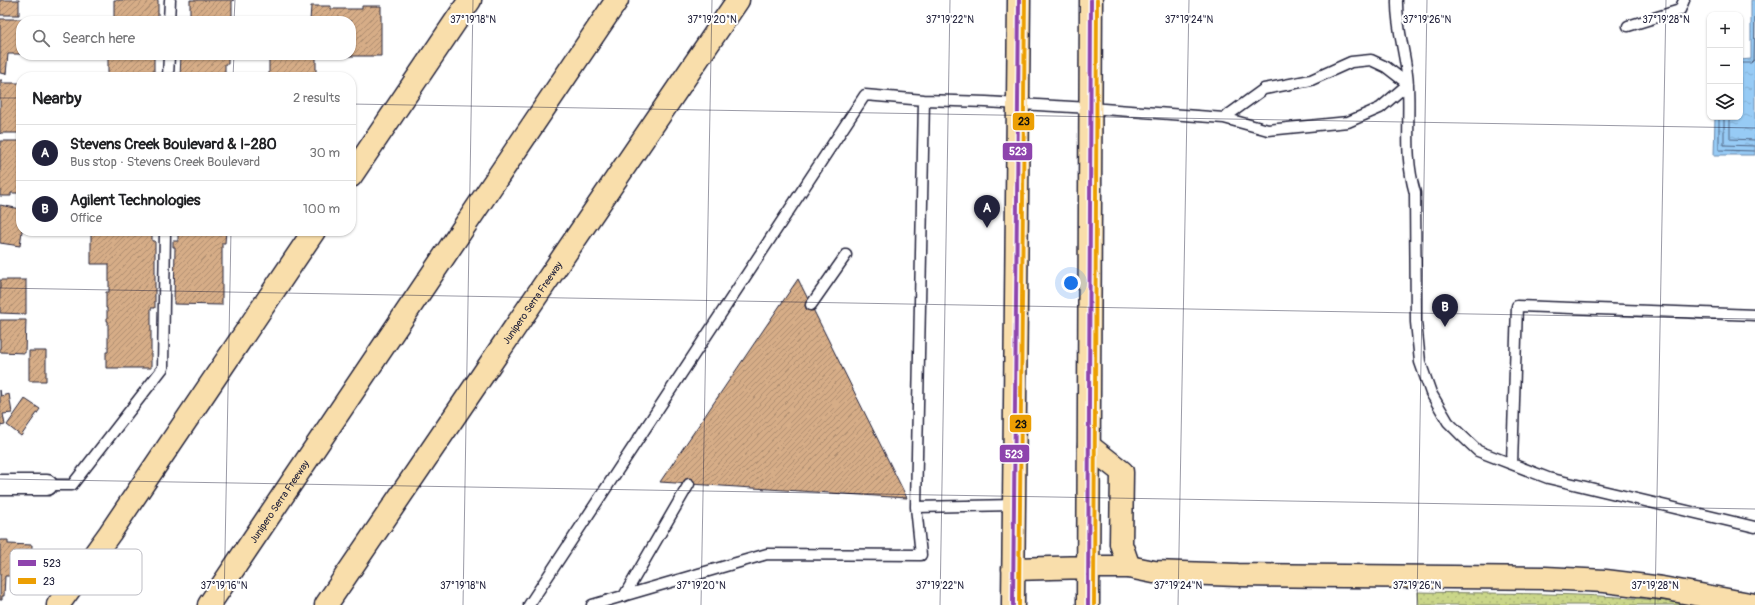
<!DOCTYPE html>
<meta charset="utf-8">
<style>
:root{--surface:#fff;--page:#f6f6f6;--text:#202124;--muted:#757577;--line:#e0e0e0;--accent:#22223b}
body{margin:0;font-family:Pangolin,sans-serif;background:var(--page);color:var(--text)}
.controls{position:absolute;right:12px;top:12px;display:grid;overflow:hidden;border-radius:8px;box-shadow:0 1px 3px #0004}
.controls button{width:36px;height:36px;display:grid;place-items:center;padding:0;border:0;border-bottom:1px solid var(--line);background:var(--surface);color:var(--text);font:20px sans-serif}
.you{position:absolute;left:1071px;top:283px;width:14px;height:14px;margin:-10px;border:3px solid #fff;border-radius:50%;background:#1a73e8;box-shadow:0 0 0 6px #1a73e833}
.badge{display:grid;place-items:center;width:26px;height:26px;border-radius:50%;background:var(--accent);color:#fff;font-size:13px;font-weight:700}
.pin{position:absolute;translate:-50% -33px;filter:drop-shadow(0 1px 2px #0008)}
.pin::after{content:'';position:absolute;top:21px;width:14px;height:12px;background:inherit;clip-path:polygon(0 0,100% 0,50% 100%)}
.list{margin:0;padding:0;list-style:none}
h2{display:flex;justify-content:space-between;align-items:center;height:52px;margin:0;padding:0 16px;font-size:17px}
h2 small{font-size:13px;font-weight:400;color:var(--muted)}
.list li{display:grid;grid-template-columns:26px 1fr auto;gap:12px;align-items:center;box-sizing:border-box;height:56px;padding:0 16px;border-top:1px solid var(--line)}
.list b{display:block;font-size:15px;white-space:nowrap}
.list p{margin:0;font-size:13px;white-space:nowrap;color:var(--muted)}
.list em{font-size:13px;font-style:normal;color:var(--muted)}
.icon{flex:none;width:22px;height:22px;fill:none;stroke:currentColor;stroke-width:2;stroke-linecap:round;stroke-linejoin:round}
.map{position:relative;flex:none;width:1755px;height:605px;overflow:hidden}
.search{position:absolute;background:var(--surface);box-shadow:0 1px 3px #0004;left:16px;top:16px;width:340px;height:44px;display:flex;align-items:center;gap:10px;box-sizing:border-box;padding:0 14px;border-radius:16px;color:var(--muted);font-size:15px}
.panel{position:absolute;background:var(--surface);box-shadow:0 1px 3px #0004;left:16px;top:72px;width:340px;height:164px;border-radius:16px}
.map>svg:first-child{display:block}
.grass{fill:url(#grass-dots);stroke:#767c62}
.water{fill:url(#water-ripples);stroke:#6887ab}
.lines{fill:none;stroke-linecap:round;stroke-linejoin:round}
.shore{stroke:#516685;stroke-width:1}
.building{fill:url(#building-hatch);stroke:#22223b}
.lane-casing{stroke:#22223b;stroke-width:13}
.street-casing{stroke:#22223b;stroke-width:23}
.primary-casing{stroke:#22223b;stroke-width:25}
.highway-casing{stroke:#22223b;stroke-width:25}
.lane{stroke:#fff;stroke-width:10}
.street{stroke:#fff;stroke-width:20}
.primary{stroke:#f9deab;stroke-width:22}
.highway{stroke:#f9deab;stroke-width:22}
.bus-1-casing{stroke:#fff;stroke-width:7}
.bus-2-casing{stroke:#fff;stroke-width:7}
.bus-1{stroke:#8e44ad;stroke-width:4}
.bus-2{stroke:#ec9f03;stroke-width:4}
.ticks{fill:none;stroke:#22223b;stroke-width:1;stroke-opacity:0.45}
.labels{text-anchor:middle;stroke-width:4;stroke-linejoin:round;paint-order:stroke}
.street-label{font-size:10px;fill:#22223b;stroke:#fff}
.key{fill:#fff;stroke:#bdbdc4;stroke-width:1}
.key-label{font-size:11px;fill:#22223b}
.ticks-label{font-size:10px;text-anchor:middle;fill:#22223b;stroke:#fff;stroke-width:4;stroke-linejoin:round;paint-order:stroke}
.line-badge{stroke:#fff;stroke-width:1.5}
.badge-label{font-size:11px;text-anchor:middle;font-weight:bold;fill:#fff}
.pale-badge-label{font-size:11px;text-anchor:middle;font-weight:bold;fill:#111}
</style>
<div class="map">
<svg width="1755" height="605" viewBox="0 0 1755 605">
<defs>
<pattern id="grass-dots" width="8" height="8" patternUnits="userSpaceOnUse"><rect width="8" height="8" fill="#cad689"/><path d="M2 2h.1M6 6h.1" fill="none" stroke="#adb777" stroke-width="1.8" stroke-linecap="round"/></pattern>
<pattern id="water-ripples" width="26" height="14" patternUnits="userSpaceOnUse"><rect width="26" height="14" fill="#97cbf5"/><path d="M2 4q2-2 4 0t4 0M15 11q2-2 4 0t4 0" fill="none" stroke="#82aed3"/></pattern>
<pattern id="building-hatch" width="6" height="6" patternUnits="userSpaceOnUse"><rect width="6" height="6" fill="#d6ad87"/><path d="M-1 1l2-2M0 6l6-6M5 7l2-2" fill="none" stroke="#ad8c70"/></pattern>
</defs>
<rect width="100%" height="100%" fill="#fff"/>
<filter id="ink" filterUnits="userSpaceOnUse"><feTurbulence type="fractalNoise" baseFrequency=".025" numOctaves="2"/><feDisplacementMap in="SourceGraphic" scale="8" xChannelSelector="R" yChannelSelector="G"/><feConvolveMatrix kernelMatrix="1 2 1 2 8 2 1 2 1" color-interpolation-filters="sRGB"/></filter>
<g filter="url(#ink)">
<!-- grass -->
<path class="grass" d="M 1418,592 C 1512,594 1606,592 1700,605 L 1419,605 Z"/>
<!-- water -->
<path class="water" d="M 1751,0 L 1755,0 L 1755,155 L 1714,155 L 1715,117 L 1740,117 L 1740,60 L 1751,59 Z"/>
<g class="lines">
<!-- shore -->
<path class="shore" d="M 1740,63 L 1751,63 L 1754,60 L 1755,15
M 1719,117 L 1719,150 L 1755,151
M 1724,117 L 1724,145 L 1755,146
M 1730,117 L 1730,139 L 1755,140"/>
</g>
<!-- building -->
<path class="building" d="M 0,0 L 19,0 L 19,15 L 0,15 Z
M 114,0 L 158,0 L 158,21 L 114,21 Z
M 190,0 L 234,0 L 232,1 L 232,21 L 190,21 Z
M 311,6 L 331,6 L 331,9 L 362,9 L 362,6 L 381,6 L 381,56 L 316,56 L 316,77 L 269,77 L 269,58 L 267,57 L 267,55 L 351,55 L 351,21 L 310,21 Z
M 0,19 L 34,19 L 34,21 L 21,21 L 21,54 L 8,54 L 6,74 L 0,73 Z
M 108,55 L 154,55 L 154,77 L 108,77 Z
M 181,55 L 228,55 L 228,64 L 225,64 L 225,77 L 180,77 Z
M 0,80 L 2,80 L 2,83 L 21,83 L 21,133 L 1,133 L 0,134 Z
M 0,141 L 21,141 L 21,193 L 11,193 L 11,196 L 0,196 Z
M 0,205 L 21,209 L 22,231 L 20,246 L 0,243 Z
M 104,231 L 152,231 L 152,241 L 155,241 L 155,308 L 151,308 L 151,368 L 106,368 L 106,352 L 108,352 L 108,321 L 107,321 L 107,308 L 106,308 L 106,292 L 109,292 L 109,264 L 91,264 L 91,232 L 104,233 Z
M 178,231 L 226,231 L 225,243 L 222,243 L 222,305 L 174,304 L 175,247 L 173,247 L 173,241 L 178,241 Z
M 798,279 L 907,498 L 660,482 Z
M 0,280 L 26,280 L 26,314 L 0,313 Z
M 0,320 L 26,320 L 25,353 L 0,352 Z
M 29,351 L 46,351 L 46,381 L 29,381 Z
M 0,390 L 1,396 L 9,394 L 12,413 L 3,414 L 5,425 L 0,426 Z
M 25,399 L 40,409 L 21,436 L 7,425 Z
M 0,540 L 8,540 L 8,544 L 32,545 L 31,576 L 5,576 L 4,596 L 2,596 L 2,600 L 0,600 Z"/>
<g class="lines">
<!-- lane casing -->
<g class="lane-casing">
<path id="lane" d="M 1397,0 C 1396,29 1407,57 1408,86 C 1410,124 1404,155 1415,193 L 1416,322 L 1420,362 L 1431,393 L 1448,422 L 1460,434 L 1478,451 L 1548,478 L 1755,527
M 169,21 L 170,0
M 1628,26 L 1680,10 L 1684,0
M 168,77 L 169,55
M 924,100 L 916,507 L 1015,505
M 1224,118 L 1264,89 L 1311,80 L 1351,62 L 1371,60 L 1386,67 L 1408,84
M 811,305 L 846,255
M 1512,464 L 1517,306 L 1755,315
M 47,485 L 72,485 L 163,368 L 165,231
M 624,596 L 689,484
M 529,605 L 865,95 L 924,100 L 986,102 L 1090,108 L 1224,118 L 1268,130 L 1348,122 L 1380,108 L 1408,84
M 592,605 L 767,554 L 921,555 L 916,507"/>
</g>
<!-- street casing -->
<g class="street-casing">
<path id="street" d="M 0,485 L 47,485"/>
</g>
<!-- primary casing -->
<g class="primary-casing">
<path id="primary" d="M 1013,569 L 1089,567
M 1013,605 L 1019,0
M 1088,605 L 1091,0"/>
</g>
<!-- highway casing -->
<g class="highway-casing">
<g id="highway">
<path d="M 351,176 L 470,0"/>
<path d="M 1089,446 L 1122,472 L 1121,544 L 1129,567"/>
<path d="M 1089,567 L 1129,567 L 1154,572 L 1238,575 L 1545,578 L 1605,581 L 1662,588 L 1755,605"/>
<path d="M 58,605 L 110,533 L 314,231"/>
<path id="s1" d="M 209,605 L 617,0"/>
<path id="s2" d="M 326,605 L 738,0"/>
</g>
</g>
<!-- lane -->
<use href="#lane" class="lane"/>
<!-- street -->
<use href="#street" class="street"/>
<!-- primary -->
<use href="#primary" class="primary"/>
<!-- highway -->
<use href="#highway" class="highway"/>
<!-- bus-1 casing -->
<g class="bus-1-casing">
<path id="bus-1" d="M 1013,605 L 1019,0
M 1088,605 L 1091,0"/>
</g>
<!-- bus-2 casing -->
<g class="bus-2-casing">
<path id="bus-2" d="M 1019,605 L 1025,0
M 1094,605 L 1097,0"/>
</g>
<!-- bus-1 -->
<use href="#bus-1" class="bus-1"/>
<!-- bus-2 -->
<use href="#bus-2" class="bus-2"/>
</g>
</g>
<!-- ticks -->
<path class="ticks" d="M 234,21 L 235,0M 233,77 L 234,55M 0,98 L 21,98M 351,104 L 1755,128M 0,288 L 1755,319M 0,479 L 1755,509M 224,605 L 231,231M 463,605 L 473,0M 701,605 L 712,0M 940,605 L 950,0M 1178,605 L 1189,0M 1417,605 L 1427,0M 1655,605 L 1666,0"/>
<g class="labels">
<!-- street labels -->
<g class="street-label">
<text dy="4" stroke="none"><textPath href="#s2" startOffset="366">Junipero Serra Freeway</textPath></text>
<text dy="4" stroke="none"><textPath href="#s1" startOffset="125">Junipero Serra Freeway</textPath></text>
</g>
</g>
<!-- legend -->
<rect x="10" y="549" width="132" height="46" rx="6" class="key"/>
<rect x="18" y="560" width="18" height="6" fill="#8e44ad"/>
<rect x="18" y="578" width="18" height="6" fill="#ec9f03"/>
<g class="key-label">
<text x="43" y="567">523</text>
<text x="43" y="585">23</text>
</g>
<g class="ticks-label">
<text x="473" y="23">37°19'18"N</text>
<text x="712" y="23">37°19'20"N</text>
<text x="950" y="23">37°19'22"N</text>
<text x="1189" y="23">37°19'24"N</text>
<text x="1427" y="23">37°19'26"N</text>
<text x="1666" y="23">37°19'28"N</text>
<text x="224" y="589">37°19'16"N</text>
<text x="463" y="589">37°19'18"N</text>
<text x="701" y="589">37°19'20"N</text>
<text x="940" y="589">37°19'22"N</text>
<text x="1178" y="589">37°19'24"N</text>
<text x="1417" y="589">37°19'26"N</text>
<text x="1655" y="589">37°19'28"N</text>
</g>
<g class="line-badge">
<rect x="1012" y="112" width="23" height="19" rx="4" fill="#ec9f03"/>
<rect x="1002" y="142" width="31" height="19" rx="4" fill="#8e44ad"/>
<rect x="1009" y="414" width="23" height="19" rx="4" fill="#ec9f03"/>
<rect x="999" y="444" width="31" height="19" rx="4" fill="#8e44ad"/>
</g>
<g class="badge-label">
<text x="1018" y="155">523</text>
<text x="1014" y="458">523</text>
</g>
<g class="pale-badge-label">
<text x="1024" y="125">23</text>
<text x="1021" y="428">23</text>
</g>
</svg>
<div class="controls">
<button>+</button>
<button>−</button>
<button><svg class="icon" aria-label="layers" viewBox="0 0 24 24"><path d="M12 4l9 5-9 5-9-5zM3 14l9 5 9-5"/></svg></button>
</div>
<div class="you"></div>
<div class="pin badge" style="left:987px;top:228px">A</div>
<div class="pin badge" style="left:1445px;top:327px">B</div>
<div class="search"><svg class="icon" aria-label="search" viewBox="0 0 24 24"><circle cx="10" cy="10" r="6"/><path d="M15 15l6 6"/></svg>Search here</div>
<section class="panel">
<h2>Nearby<small>2 results</small></h2>
<ul class="list">
<li><span class="badge">A</span><div><b>Stevens Creek Boulevard &amp; I-280</b><p>Bus stop · Stevens Creek Boulevard</p></div><em>30 m</em></li>
<li><span class="badge">B</span><div><b>Agilent Technologies</b><p>Office</p></div><em>100 m</em></li>
</ul>
</section>
</div>
